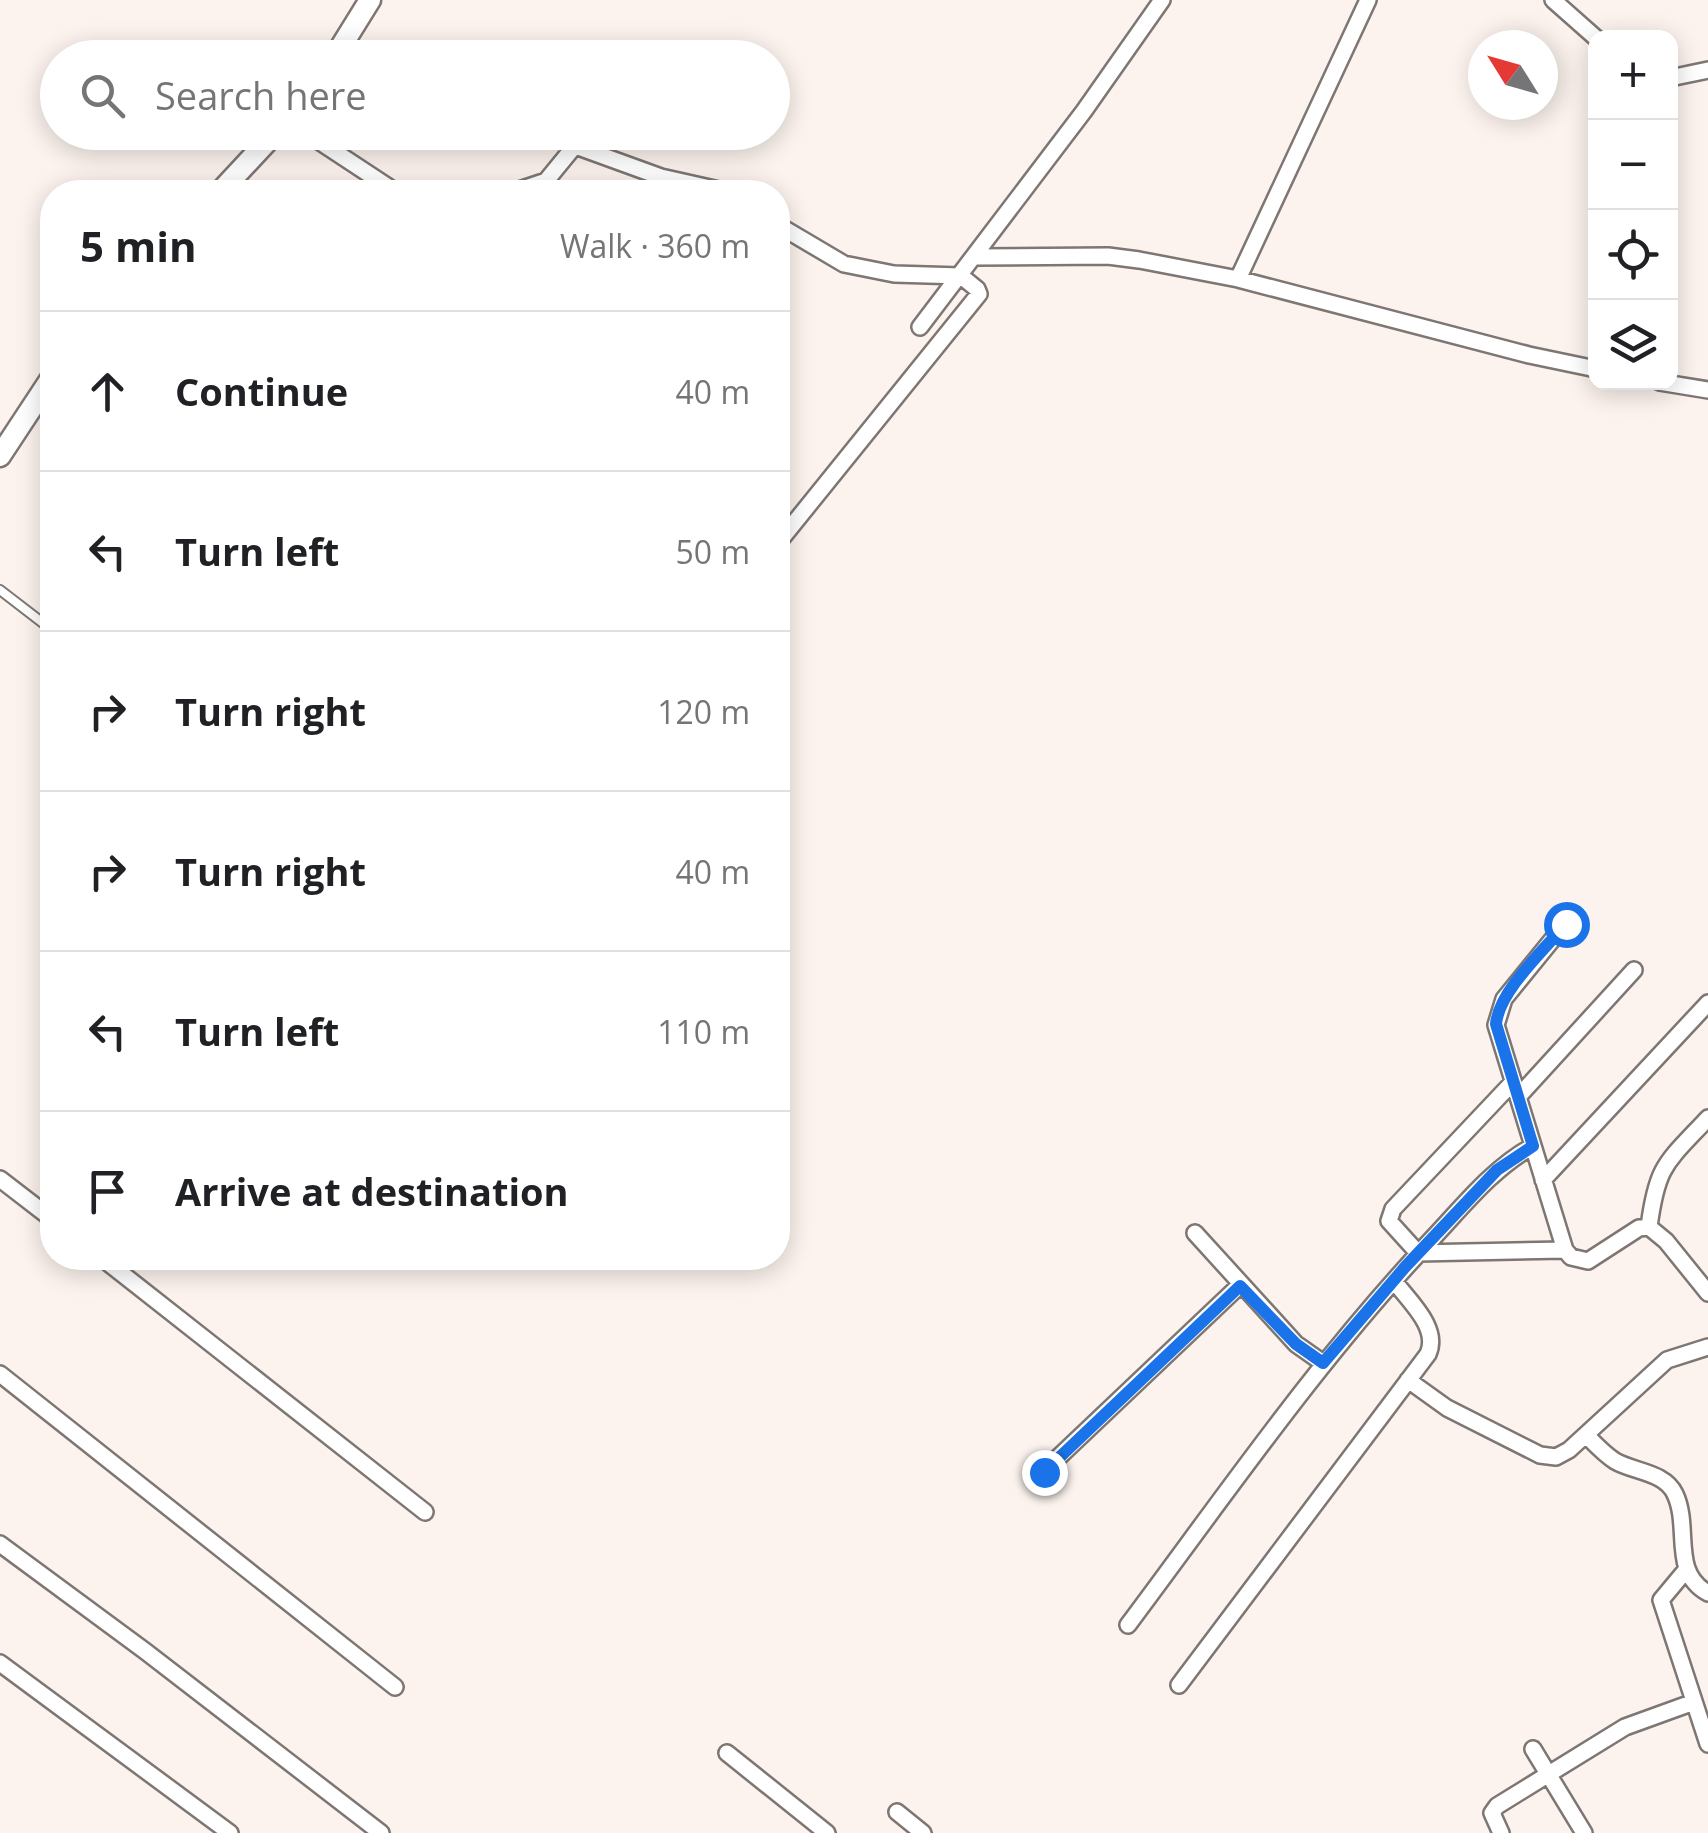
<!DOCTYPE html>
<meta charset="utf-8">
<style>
:root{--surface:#fff;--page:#f2f2f2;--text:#202124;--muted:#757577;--line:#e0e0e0}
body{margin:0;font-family:"Open Sans",sans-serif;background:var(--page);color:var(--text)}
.controls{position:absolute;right:30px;top:30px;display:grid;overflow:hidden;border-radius:20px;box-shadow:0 5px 25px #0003}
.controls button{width:90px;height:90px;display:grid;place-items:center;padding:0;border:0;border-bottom:2px solid var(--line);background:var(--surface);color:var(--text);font:50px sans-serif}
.compass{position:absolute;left:1468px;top:30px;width:90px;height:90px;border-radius:50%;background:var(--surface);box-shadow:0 5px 25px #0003;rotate:307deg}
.stop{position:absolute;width:30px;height:30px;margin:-22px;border:8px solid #1a73e8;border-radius:50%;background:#fff}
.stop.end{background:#1a73e8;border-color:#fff;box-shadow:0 2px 10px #0008}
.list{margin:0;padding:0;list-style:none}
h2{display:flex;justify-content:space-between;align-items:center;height:130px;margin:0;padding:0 40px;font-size:42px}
h2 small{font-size:32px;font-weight:400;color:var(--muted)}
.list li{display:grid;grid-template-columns:65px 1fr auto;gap:30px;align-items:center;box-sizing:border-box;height:160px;padding:0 40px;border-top:2px solid var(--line)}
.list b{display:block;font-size:38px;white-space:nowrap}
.list em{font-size:32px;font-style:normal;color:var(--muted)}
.icon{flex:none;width:55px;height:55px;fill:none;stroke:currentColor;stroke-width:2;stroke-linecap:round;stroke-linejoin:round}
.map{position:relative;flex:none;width:1708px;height:1833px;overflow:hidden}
.search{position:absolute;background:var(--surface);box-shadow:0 5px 25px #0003;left:40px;top:40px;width:750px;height:110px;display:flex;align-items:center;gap:25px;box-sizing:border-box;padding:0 35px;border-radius:55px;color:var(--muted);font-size:38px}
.panel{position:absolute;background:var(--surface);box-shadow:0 5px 25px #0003;left:40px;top:180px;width:750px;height:1090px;border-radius:40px}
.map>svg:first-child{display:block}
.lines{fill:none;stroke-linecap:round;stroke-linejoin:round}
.service-casing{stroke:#7e7672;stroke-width:12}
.minor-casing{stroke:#7e7672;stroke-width:20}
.tertiary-casing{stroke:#7e7672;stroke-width:25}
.service{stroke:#fff;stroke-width:8}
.minor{stroke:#fff;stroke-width:15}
.tertiary{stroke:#fff;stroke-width:20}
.route{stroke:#1a73e8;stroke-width:12}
</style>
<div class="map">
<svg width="1708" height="1833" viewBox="0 0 1708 1833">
<rect width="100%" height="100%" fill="#fcf3ee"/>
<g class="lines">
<!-- service casing -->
<g class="service-casing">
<path id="service" d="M 0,590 L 52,630"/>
</g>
<!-- minor casing -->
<g class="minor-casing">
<path id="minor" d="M 1553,0 L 1596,38
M 1670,78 L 1708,70
M 305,132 L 396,192
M 537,132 L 661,177 L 728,192
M 513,192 L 546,181 L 573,148
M 778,225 L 844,264 L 894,274 L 961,276 L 977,289 L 979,294 L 778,543
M 975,257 L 1108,256 L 1139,260 L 1238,279 L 1529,355 L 1596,369
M 1238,279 L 1368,0
M 920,327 L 1084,111 L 1162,0
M 1659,382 L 1708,390
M 1565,924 L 1504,999 L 1496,1025 L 1565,1250 L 1571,1257 L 1588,1261 L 1639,1228 L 1649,1227 L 1666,1241 L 1708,1293
M 1513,1082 L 1393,1209 L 1389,1221 L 1418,1253 L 1565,1250
M 1518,1097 L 1634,970
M 0,1179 L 52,1219
M 1543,1180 L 1708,1003
M 1649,1227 C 1657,1165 1666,1163 1708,1118
M 1195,1233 L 1296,1344 L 1323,1363
M 102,1258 L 425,1512
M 0,1374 L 395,1687
M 1408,1380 L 1447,1408 L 1540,1455 L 1556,1457 L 1569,1450 L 1667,1360 L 1708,1347
M 1586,1435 C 1595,1444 1604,1454 1615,1461 C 1634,1472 1665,1472 1675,1494 C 1691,1528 1670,1572 1708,1593
M 1044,1471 L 1239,1286
M 0,1544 L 145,1651 L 381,1833
M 1686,1570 L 1661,1600 L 1708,1744
M 1128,1625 C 1226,1494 1320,1357 1433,1238 C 1464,1205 1493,1168 1533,1146
M 0,1663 L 230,1833
M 1179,1685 L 1428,1354 C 1440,1328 1409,1301 1394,1281
M 1533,1749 L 1584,1833
M 727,1753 L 827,1833
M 897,1812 L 923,1833
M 1501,1833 L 1492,1813 L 1497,1806 L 1625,1727 L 1694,1702"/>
</g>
<!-- tertiary casing -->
<g class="tertiary-casing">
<path id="tertiary" d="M 334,58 L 370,0
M 220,192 L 276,132
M 0,456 L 52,377"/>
</g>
<!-- service -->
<use href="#service" class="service"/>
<!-- minor -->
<use href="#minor" class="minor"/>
<!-- tertiary -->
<use href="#tertiary" class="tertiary"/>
</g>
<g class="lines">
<!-- route -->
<path class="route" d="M 1044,1472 L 1240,1286 L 1296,1344 L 1323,1363 L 1406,1266 L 1497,1170 L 1533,1146 L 1496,1024 C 1499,991 1544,950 1566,924"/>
</g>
</svg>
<div class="controls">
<button>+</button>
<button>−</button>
<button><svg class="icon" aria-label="locate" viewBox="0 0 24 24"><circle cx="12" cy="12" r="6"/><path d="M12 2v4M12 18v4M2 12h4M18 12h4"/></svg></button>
<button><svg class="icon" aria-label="layers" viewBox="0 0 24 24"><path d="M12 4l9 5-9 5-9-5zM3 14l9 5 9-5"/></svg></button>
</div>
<svg class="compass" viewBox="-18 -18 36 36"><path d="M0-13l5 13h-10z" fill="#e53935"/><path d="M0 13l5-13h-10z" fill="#757577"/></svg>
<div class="stop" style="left:1566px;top:924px"></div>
<div class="stop end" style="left:1044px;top:1472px"></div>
<div class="search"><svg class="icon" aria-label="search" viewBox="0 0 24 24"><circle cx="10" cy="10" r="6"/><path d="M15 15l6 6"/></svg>Search here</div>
<section class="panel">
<h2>5 min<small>Walk · 360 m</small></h2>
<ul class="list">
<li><svg class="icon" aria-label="ahead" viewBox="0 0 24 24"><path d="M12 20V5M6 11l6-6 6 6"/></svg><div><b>Continue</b></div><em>40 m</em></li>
<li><svg class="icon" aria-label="left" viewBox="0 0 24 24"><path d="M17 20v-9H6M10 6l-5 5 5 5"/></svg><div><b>Turn left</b></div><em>50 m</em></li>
<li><svg class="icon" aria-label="right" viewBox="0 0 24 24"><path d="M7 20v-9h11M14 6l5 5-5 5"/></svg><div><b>Turn right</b></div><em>120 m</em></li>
<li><svg class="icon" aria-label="right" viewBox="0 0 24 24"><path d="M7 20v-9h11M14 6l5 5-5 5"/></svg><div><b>Turn right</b></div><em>40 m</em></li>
<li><svg class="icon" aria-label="left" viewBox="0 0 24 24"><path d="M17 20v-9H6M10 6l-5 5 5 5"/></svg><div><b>Turn left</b></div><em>110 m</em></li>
<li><svg class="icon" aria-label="arrive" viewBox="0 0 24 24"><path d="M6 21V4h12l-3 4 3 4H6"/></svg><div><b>Arrive at destination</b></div></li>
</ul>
</section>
</div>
